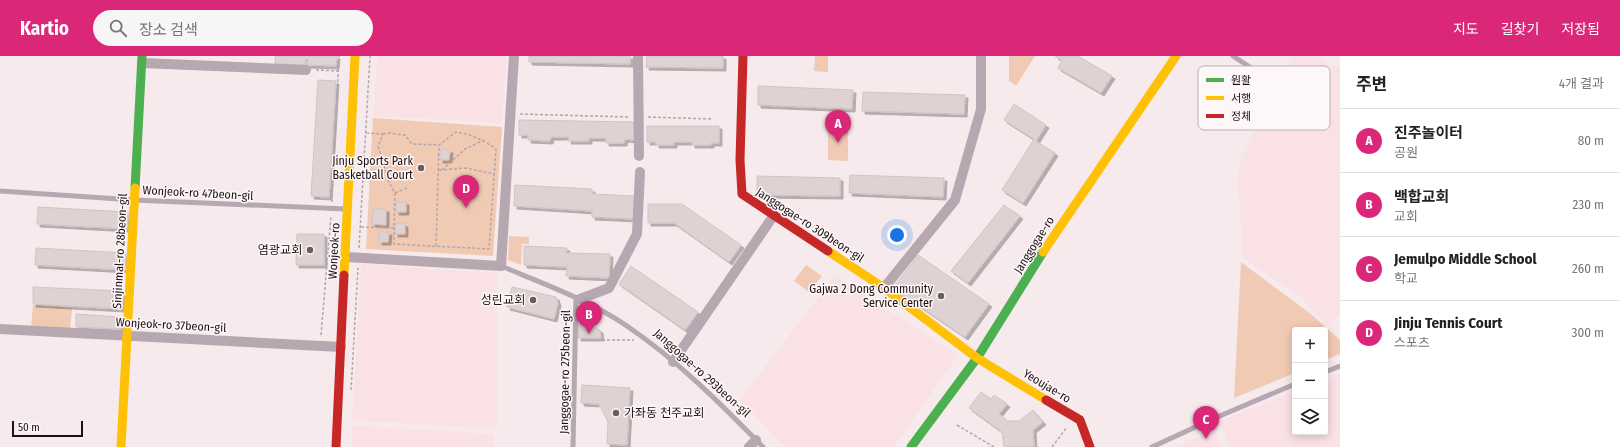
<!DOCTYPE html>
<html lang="ko">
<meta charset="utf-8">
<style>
:root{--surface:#fff;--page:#f6f6f6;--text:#222;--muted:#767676;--line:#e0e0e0;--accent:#db2777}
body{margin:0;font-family:"Fira Sans Condensed","Noto Sans KR",sans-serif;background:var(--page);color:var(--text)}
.controls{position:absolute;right:12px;bottom:12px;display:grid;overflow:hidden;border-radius:4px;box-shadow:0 2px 10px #0003}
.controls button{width:36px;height:36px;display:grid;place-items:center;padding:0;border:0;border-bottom:1px solid var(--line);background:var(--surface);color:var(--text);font:20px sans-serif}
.scale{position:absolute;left:12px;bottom:10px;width:71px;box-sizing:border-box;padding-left:4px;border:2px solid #1d1114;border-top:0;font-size:11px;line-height:14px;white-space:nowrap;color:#1d1114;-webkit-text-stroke:3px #fef7f8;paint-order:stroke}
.you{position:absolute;left:897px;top:179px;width:14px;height:14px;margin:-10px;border:3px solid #fff;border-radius:50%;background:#1a73e8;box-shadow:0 0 0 6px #1a73e833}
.badge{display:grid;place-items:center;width:26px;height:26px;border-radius:50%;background:var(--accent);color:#fff;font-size:13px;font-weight:700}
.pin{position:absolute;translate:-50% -33px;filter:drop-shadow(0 1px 2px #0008)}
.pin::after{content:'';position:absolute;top:21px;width:14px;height:12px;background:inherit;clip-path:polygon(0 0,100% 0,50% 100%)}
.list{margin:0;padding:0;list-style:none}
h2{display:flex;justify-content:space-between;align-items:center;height:52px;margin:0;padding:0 16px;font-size:17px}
h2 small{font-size:13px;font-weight:400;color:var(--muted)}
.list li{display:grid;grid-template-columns:26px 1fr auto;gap:12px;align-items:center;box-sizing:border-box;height:64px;padding:0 16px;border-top:1px solid var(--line)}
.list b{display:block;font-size:15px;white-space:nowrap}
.list p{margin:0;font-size:13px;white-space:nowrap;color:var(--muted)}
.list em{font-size:13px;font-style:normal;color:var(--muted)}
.icon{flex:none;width:22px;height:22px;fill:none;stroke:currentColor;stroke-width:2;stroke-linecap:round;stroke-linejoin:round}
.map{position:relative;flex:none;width:1340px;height:391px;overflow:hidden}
header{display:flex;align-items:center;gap:24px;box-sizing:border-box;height:56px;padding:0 20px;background:var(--accent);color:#fff}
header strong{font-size:19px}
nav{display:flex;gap:22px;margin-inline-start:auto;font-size:14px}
.search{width:280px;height:36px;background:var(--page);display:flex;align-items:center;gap:10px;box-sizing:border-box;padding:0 14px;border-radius:22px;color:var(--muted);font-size:15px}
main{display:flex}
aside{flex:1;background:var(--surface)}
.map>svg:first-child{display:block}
.built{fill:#fae1e6}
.green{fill:#f0cab3}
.building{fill:#dfd2d2;stroke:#d0c4c4;filter:url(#shadow)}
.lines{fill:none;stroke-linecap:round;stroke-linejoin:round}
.path{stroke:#b3a6ac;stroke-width:1.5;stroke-dasharray:3 2;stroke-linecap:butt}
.lane{stroke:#b7a7b1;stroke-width:5}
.street{stroke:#b7a7b1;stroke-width:10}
.fast{stroke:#4caf50;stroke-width:9}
.slow{stroke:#ffc107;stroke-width:9}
.jam{stroke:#c62828;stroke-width:9}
.poi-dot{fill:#695d60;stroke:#fef7f8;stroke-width:1.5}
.labels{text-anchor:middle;stroke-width:3;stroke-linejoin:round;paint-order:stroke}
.poi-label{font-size:12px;fill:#1d1114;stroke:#fef7f8;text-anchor:end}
.street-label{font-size:12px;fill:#1d1114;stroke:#fef7f8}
.key{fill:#fef7f8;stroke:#bab2b4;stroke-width:1}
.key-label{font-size:11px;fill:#1d1114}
</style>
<header>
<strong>Kartio</strong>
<div class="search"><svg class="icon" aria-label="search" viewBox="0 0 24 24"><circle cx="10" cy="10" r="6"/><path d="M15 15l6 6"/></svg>장소 검색</div>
<nav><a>지도</a><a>길찾기</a><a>저장됨</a></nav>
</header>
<main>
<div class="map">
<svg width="1340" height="391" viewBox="0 0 1340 391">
<defs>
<filter id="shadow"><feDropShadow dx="3" dy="3" stdDeviation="0" flood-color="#0004"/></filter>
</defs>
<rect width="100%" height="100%" fill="#f6eaed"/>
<!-- built -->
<path class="built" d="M 377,0 L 506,0 L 502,67 L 374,60 Z
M 1293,0 L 1318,0 L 1328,8 L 1340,11 L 1340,257 L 1331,269 L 1325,267 L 1301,241 L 1243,202 L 1238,128 L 1239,108 Z
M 361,208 L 497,217 L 497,373 L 352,364 Z
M 835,220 L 958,299 L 894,391 L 785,391 L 740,343 Z
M 1340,318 L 1340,391 L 1230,391 L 1219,365 L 1295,335 L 1295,376 L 1325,376 L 1325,324 Z
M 352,370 L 494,378 L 493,391 L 351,391 Z
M 1214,374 L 1222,391 L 1176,391 Z"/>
<!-- green -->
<path class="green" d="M 815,0 L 828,0 L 828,16 L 814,15 Z
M 1009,0 L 1035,0 L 1016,30 L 1009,25 Z
M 373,62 L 502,71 L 493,200 L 366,193 Z
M 828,70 L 848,70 L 848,105 L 828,104 Z
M 509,180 L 529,181 L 529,188 L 522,188 L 521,209 L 508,204 Z
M 1241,206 L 1312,259 L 1340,284 L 1340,298 L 1325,304 L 1325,274 L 1295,274 L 1295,317 L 1234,342 Z
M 806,209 L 822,220 L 809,236 L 794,225 Z
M 33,249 L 72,252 L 70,274 L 31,272 Z"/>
<!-- building -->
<path class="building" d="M 275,0 L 306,0 L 305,9 L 275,8 Z
M 308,0 L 337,0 L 336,10 L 307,9 Z
M 529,0 L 630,0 L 630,8 L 529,6 Z
M 647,0 L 723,0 L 723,12 L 646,11 Z
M 1055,0 L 1078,0 L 1112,20 L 1101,37 L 1058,12 L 1062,5 Z
M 318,24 L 336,25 L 329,141 L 311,140 Z
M 758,30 L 853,34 L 852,53 L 758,49 Z
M 863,36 L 965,39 L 964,58 L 862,55 Z
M 1014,48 L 1046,69 L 1036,85 L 1055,97 L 1023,147 L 1002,134 L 1034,83 L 1004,64 Z
M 519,64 L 634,66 L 634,84 L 625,83 L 624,87 L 606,87 L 606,82 L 589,82 L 589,85 L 568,85 L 569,81 L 551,81 L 550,85 L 528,84 L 528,79 L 519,79 Z
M 647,70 L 719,70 L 719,87 L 711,87 L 711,89 L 692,89 L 692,86 L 674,86 L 674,89 L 656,89 L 656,86 L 647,86 Z
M 440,94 L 450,94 L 449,104 L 440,104 Z
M 850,119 L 944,122 L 943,141 L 849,137 Z
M 757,120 L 840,122 L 840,140 L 757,139 Z
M 515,129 L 592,133 L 592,138 L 635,140 L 634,163 L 592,161 L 592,155 L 514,150 Z
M 396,146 L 406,146 L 406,156 L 396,156 Z
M 648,148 L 682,148 L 741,189 L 729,206 L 674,167 L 648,167 Z
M 1004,149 L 1020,160 L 968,227 L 951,215 Z
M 38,151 L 128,156 L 127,173 L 37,168 Z
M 373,153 L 386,153 L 386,169 L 372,168 Z
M 396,167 L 405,168 L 405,178 L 395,178 Z
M 379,176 L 389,176 L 388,186 L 379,186 Z
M 297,178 L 324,178 L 324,209 L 296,209 Z
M 524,190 L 567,192 L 566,197 L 610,198 L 609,222 L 566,220 L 567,211 L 524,209 Z
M 36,192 L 126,197 L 125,214 L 35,209 Z
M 918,199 L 989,248 L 965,281 L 893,232 Z
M 631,210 L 698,256 L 685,274 L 619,228 Z
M 33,231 L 123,235 L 122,253 L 33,248 Z
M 512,231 L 556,241 L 558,247 L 554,263 L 507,251 Z
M 76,258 L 121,261 L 121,273 L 76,271 Z
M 578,268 L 589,269 L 600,274 L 601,282 L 578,282 Z
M 582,329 L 630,332 L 627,389 L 607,388 L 608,366 L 599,348 L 581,347 Z
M 981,336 L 991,343 L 994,339 L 1007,348 L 999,358 L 1008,365 L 1019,365 L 1033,354 L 1043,366 L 1033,374 L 1034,391 L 1004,391 L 1002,376 L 969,352 Z"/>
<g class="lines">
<!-- path -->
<path class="path" d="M 316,14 L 338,15
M 520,58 L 628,61
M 648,61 L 712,63
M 383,78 L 388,77 L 405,79 L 412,88 L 439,89 L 456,76 C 471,78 483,84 496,93 L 489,193 L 394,188 L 394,172
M 439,114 L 466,112 L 494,118
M 442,114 L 465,93 L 484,84
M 395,137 L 407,132
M 332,146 L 339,0
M 361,171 L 394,172 L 395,137 L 389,126 L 378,90 L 383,78 L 366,77
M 436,190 L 439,89
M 359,192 L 370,0
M 321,279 L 331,160
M 582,284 L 634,284
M 351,334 L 358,212
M 957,369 L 994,391
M 1052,391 L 1067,371"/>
<!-- lane -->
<path class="lane" d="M 1233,0 L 1312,52
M 0,135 L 134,144 L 346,153
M 501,210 C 544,228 589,244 627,270 C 677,304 721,348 763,391
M 1325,316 L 1340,310
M 573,391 L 576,242
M 1152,391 L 1215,362 L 1295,328"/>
<!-- street -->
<path class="street" d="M 638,0 L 639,100
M 142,7 L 306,14
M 346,201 L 501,210 L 514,0
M 884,232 L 955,144 L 981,53 L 981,0
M 580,243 L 609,232 L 637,178 L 640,116
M 0,273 L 341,291
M 673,306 L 774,159
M 749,391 L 756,384"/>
<!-- fast -->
<path class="fast" d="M 135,132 L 142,0
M 911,391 L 977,302 L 1043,196"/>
<!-- slow -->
<path class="slow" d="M 828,195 L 884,232 L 977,302 L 1046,344
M 1043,196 L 1176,0
M 344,219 L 355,0
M 121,391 L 135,132"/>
<!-- jam -->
<path class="jam" d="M 743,0 L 740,104 L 742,138 L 828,195
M 1046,344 L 1080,364 L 1090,391
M 336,391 L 344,219"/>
</g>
<!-- markers -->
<g class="poi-dot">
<circle cx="421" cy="112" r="4"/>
<circle cx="310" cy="194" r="4"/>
<circle cx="941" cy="240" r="4"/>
<circle cx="533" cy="244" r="4"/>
<circle cx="616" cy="357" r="4"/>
</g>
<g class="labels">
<!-- poi labels -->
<g class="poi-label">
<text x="413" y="109">Jinju Sports Park<tspan x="413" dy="14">Basketball Court</tspan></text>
<text x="302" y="198">염광교회</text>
<text x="933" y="237">Gajwa 2 Dong Community<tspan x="933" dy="14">Service Center</tspan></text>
<text x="525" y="248">성린교회</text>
<text x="624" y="361" text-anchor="start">가좌동 천주교회</text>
</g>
<!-- street labels -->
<g class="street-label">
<text transform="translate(198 137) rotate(3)" y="4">Wonjeok-ro 47beon-gil</text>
<text transform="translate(810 169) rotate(33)" y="4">Janggogae-ro 309beon-gil</text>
<text transform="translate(1034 189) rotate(-58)" y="4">Janggogae-ro</text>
<text transform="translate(120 195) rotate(-87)" y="4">Sinjinmal-ro 28beon-gil</text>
<text transform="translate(334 195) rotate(-87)" y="4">Wonjeok-ro</text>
<text transform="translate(171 269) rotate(3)" y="4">Wonjeok-ro 37beon-gil</text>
<text transform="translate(565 316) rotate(-89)" y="4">Janggogae-ro 275beon-gil</text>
<text transform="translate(702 317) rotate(42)" y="4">Janggogae-ro 293beon-gil</text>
<text transform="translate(1047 330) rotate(31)" y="4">Yeoujae-ro</text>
</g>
</g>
<!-- legend -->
<rect x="1198" y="10" width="132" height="64" rx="6" class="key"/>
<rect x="1206" y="22" width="18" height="4" fill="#4caf50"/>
<rect x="1206" y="40" width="18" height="4" fill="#ffc107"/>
<rect x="1206" y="58" width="18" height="4" fill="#c62828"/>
<g class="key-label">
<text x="1231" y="28">원활</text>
<text x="1231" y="46">서행</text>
<text x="1231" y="64">정체</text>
</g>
</svg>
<div class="controls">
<button>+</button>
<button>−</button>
<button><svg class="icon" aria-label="layers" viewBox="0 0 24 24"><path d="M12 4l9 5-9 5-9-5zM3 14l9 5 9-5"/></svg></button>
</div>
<div class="scale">50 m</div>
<div class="you"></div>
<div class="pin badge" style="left:838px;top:87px">A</div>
<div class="pin badge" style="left:589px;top:278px">B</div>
<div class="pin badge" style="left:1206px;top:383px">C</div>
<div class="pin badge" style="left:466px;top:152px">D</div>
</div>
<aside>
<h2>주변<small>4개 결과</small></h2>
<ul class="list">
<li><span class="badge">A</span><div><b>진주놀이터</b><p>공원</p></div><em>80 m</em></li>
<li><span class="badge">B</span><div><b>백합교회</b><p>교회</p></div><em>230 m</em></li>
<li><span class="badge">C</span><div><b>Jemulpo Middle School</b><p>학교</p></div><em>260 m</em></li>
<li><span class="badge">D</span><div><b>Jinju Tennis Court</b><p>스포츠</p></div><em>300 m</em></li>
</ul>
</aside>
</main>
